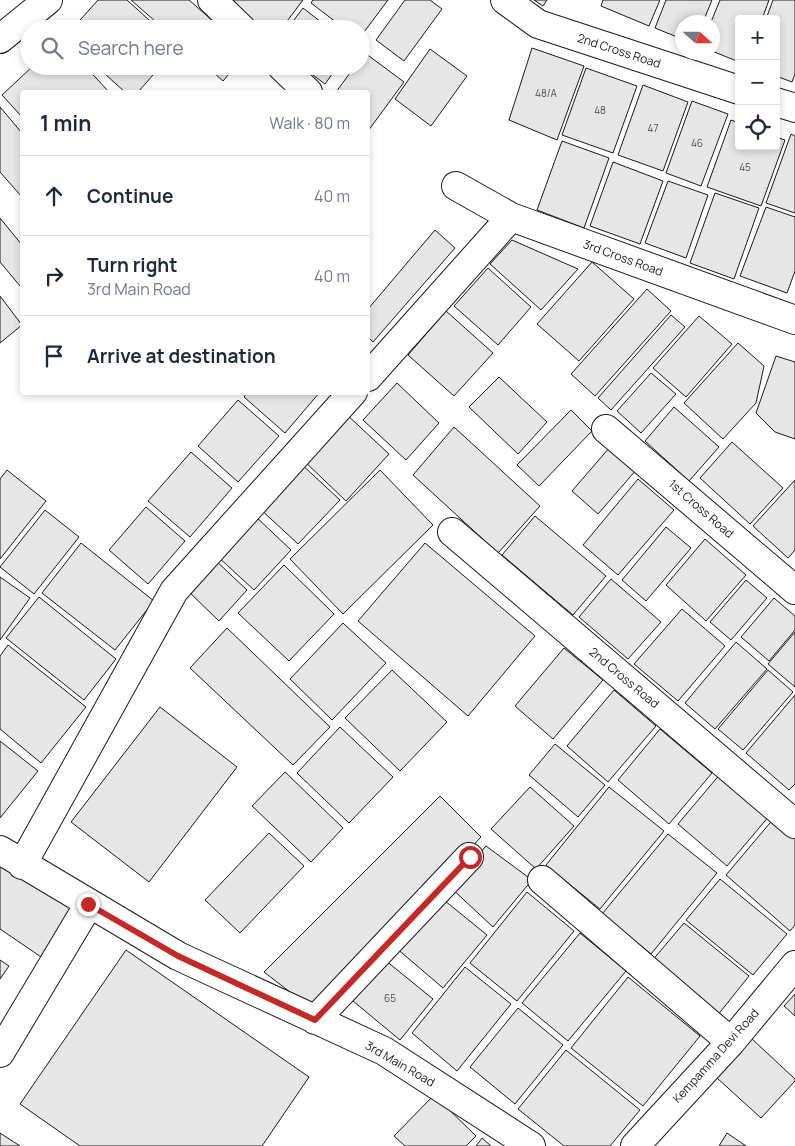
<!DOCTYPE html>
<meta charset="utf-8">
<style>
:root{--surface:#fff;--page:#f2f2f3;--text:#1f2937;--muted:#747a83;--line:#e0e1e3}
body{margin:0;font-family:Manrope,sans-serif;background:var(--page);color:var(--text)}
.controls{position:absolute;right:15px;top:15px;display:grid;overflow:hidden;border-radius:5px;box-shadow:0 2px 8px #0003}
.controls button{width:45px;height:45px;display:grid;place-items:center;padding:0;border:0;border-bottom:1px solid var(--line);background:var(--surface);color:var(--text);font:25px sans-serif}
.compass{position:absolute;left:675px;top:15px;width:45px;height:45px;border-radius:50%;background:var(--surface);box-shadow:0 2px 8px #0003;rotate:111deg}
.stop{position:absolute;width:15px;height:15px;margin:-11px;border:4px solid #c62828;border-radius:50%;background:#fff}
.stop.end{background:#c62828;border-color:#fff;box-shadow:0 1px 5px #0008}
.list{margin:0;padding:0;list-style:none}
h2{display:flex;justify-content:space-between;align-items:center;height:65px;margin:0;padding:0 20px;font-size:21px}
h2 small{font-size:16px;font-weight:400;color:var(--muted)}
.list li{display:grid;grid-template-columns:32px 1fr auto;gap:15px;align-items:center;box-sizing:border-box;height:80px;padding:0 20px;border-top:1px solid var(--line)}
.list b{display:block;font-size:19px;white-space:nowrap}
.list p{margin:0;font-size:16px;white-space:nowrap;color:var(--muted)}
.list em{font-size:16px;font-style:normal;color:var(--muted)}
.icon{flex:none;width:28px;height:28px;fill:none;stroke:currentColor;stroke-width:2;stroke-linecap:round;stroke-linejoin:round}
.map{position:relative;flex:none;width:795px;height:1146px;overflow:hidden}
.search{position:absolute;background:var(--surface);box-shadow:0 2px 8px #0003;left:20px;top:20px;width:350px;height:55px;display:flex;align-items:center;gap:12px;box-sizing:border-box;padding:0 18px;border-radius:28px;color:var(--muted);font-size:19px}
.panel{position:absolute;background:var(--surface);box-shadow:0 2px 8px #0003;left:20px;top:90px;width:350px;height:305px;border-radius:5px}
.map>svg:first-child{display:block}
.building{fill:#e6e6e6;stroke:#1a1a1a}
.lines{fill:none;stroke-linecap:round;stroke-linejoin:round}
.street-casing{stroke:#1a1a1a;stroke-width:30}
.secondary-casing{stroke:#1a1a1a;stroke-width:30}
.street{stroke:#fff;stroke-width:28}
.secondary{stroke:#fff;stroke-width:28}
.route{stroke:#c62828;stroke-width:6}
.labels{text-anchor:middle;stroke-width:4;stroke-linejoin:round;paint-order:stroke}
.number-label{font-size:10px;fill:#4d4d4d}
.street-label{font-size:12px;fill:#1a1a1a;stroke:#fff}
</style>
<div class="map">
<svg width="795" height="1146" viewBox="0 0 795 1146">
<rect width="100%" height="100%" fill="#fff"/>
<!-- building -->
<path class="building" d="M 98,0 L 127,0 L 159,29 L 72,29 Z
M 131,0 L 189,0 L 222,29 L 164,29 Z
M 224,0 L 303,0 L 281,29 L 261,29 Z
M 313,0 L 388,0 L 361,36 L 361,29 L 345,29 L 311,3 Z
M 405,0 L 430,0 L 442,9 L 404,61 L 376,40 Z
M 534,0 L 547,0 L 543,6 Z
M 603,0 L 660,0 L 649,26 L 601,6 Z
M 666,0 L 712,0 L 703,22 L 682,22 L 682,39 L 655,28 Z
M 720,0 L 769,0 L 762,19 L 739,19 L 739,62 L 712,51 L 711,22 Z
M 773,0 L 795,0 L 795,74 L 792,82 L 776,76 L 776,19 L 766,19 Z
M 303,8 L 330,29 L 287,29 Z
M 532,48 L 584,66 L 557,140 L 509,120 Z
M 430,49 L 467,76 L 431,126 L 395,99 Z
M 365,53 L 404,82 L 368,131 L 368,92 L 336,92 L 355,66 L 361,66 L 361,58 Z
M 33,66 L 85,66 L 109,92 L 22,92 L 22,117 L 2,95 Z
M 96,66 L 161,66 L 138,92 L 125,92 Z
M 206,66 L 236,66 L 223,81 Z
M 301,66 L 338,66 L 325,84 Z
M 586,68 L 637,86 L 613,153 L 562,135 Z
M 643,85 L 688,102 L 663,171 L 618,155 Z
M 692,101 L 728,114 L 701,186 L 666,173 Z
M 0,107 L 22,133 L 22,197 L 0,172 Z
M 731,120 L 739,123 L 739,146 L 776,146 L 776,137 L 785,140 L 761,206 L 707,187 Z
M 791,134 L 795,136 L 795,213 L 766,203 Z
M 562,141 L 609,158 L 584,228 L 537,210 Z
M 613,162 L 663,181 L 640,244 L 590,226 Z
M 668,181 L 708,195 L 686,258 L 645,243 Z
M 715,193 L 759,208 L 734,279 L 690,263 Z
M 766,207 L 795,217 L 795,271 L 787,293 L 740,276 Z
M 0,218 L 22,245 L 22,283 L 20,286 L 0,262 Z
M 435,230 L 455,248 L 373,342 L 368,337 L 368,309 Z
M 512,240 L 578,269 L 541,310 L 490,264 Z
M 592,262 L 634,299 L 579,361 L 537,324 Z
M 488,268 L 531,307 L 498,345 L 454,306 Z
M 647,289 L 671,311 L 595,396 L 571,374 Z
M 0,296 L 22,325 L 0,343 Z
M 446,311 L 493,353 L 454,396 L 408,355 Z
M 671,315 L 685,327 L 611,410 L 598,398 Z
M 699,316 L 732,344 L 686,397 L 653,368 Z
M 738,343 L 764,366 L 756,403 L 723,439 L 684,403 Z
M 776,356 L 795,362 L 795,439 L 775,432 L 756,413 Z
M 651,373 L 676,394 L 641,433 L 617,411 Z
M 499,377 L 547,422 L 518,454 L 469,407 Z
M 397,383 L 439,423 L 406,460 L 363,420 Z
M 247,392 L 320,392 L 285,433 L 244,397 Z
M 238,400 L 279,436 L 238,482 L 198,446 Z
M 674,407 L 719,447 L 689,481 L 645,441 Z
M 571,410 L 592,431 L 539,486 L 517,465 Z
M 344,412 L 389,454 L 346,501 L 301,458 Z
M 454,427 L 540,506 L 498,553 L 413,475 Z
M 732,442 L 783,488 L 750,524 L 700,478 Z
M 610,447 L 637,469 L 598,514 L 572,491 Z
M 191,452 L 232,488 L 190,537 L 148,501 Z
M 299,462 L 340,500 L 298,544 L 257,506 Z
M 7,470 L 46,501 L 0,559 L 0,479 Z
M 380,470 L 433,525 L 343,614 L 290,559 Z
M 638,479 L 674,510 L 618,575 L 583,545 Z
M 795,480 L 795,550 L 788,558 L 753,526 Z
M 146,507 L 185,541 L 148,584 L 109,550 Z
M 45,510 L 79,537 L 34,594 L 0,567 Z
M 254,515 L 291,550 L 254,590 L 216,555 Z
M 535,516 L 606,576 L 573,615 L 502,555 Z
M 666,527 L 691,548 L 646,601 L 622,580 Z
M 705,539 L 746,575 L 706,621 L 666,585 Z
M 81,543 L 154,601 L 115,650 L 42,593 Z
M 425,543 L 535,636 L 468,716 L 358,621 Z
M 213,558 L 247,590 L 219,621 L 185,588 Z
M 284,565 L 334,614 L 289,661 L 238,613 Z
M 0,577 L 30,598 L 0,640 Z
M 611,579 L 661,622 L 628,659 L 579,617 Z
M 746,580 L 767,598 L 731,640 L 710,622 Z
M 39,597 L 116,659 L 84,700 L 6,638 Z
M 774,598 L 795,616 L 795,630 L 769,661 L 741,637 Z
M 682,609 L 725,646 L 678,701 L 634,664 Z
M 343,623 L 386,663 L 332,720 L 290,679 Z
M 227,628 L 330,727 L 293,765 L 190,668 Z
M 795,632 L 795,687 L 768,664 Z
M 736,642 L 767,669 L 715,729 L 685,703 Z
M 8,645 L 86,707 L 41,763 L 0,729 L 0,656 Z
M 564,648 L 603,680 L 553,739 L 515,706 Z
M 392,670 L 447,722 L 400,771 L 345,718 Z
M 768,670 L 793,692 L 743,750 L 718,729 Z
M 614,690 L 656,726 L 608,782 L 567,746 Z
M 795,695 L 795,784 L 789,790 L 746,753 Z
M 160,707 L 237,767 L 149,882 L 71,822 Z
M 340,727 L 393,777 L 349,823 L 297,773 Z
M 660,729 L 712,773 L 669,824 L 618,780 Z
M 0,741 L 38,771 L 0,818 Z
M 555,744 L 605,785 L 578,817 L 529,775 Z
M 285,772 L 343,828 L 311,862 L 252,806 Z
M 721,773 L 770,815 L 727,866 L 678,824 Z
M 530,787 L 574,826 L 536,869 L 491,829 Z
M 609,787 L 664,831 L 600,909 L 546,865 Z
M 440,796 L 481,837 L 316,1012 L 264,972 Z
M 775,817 L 795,835 L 795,925 L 790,931 L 726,875 Z
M 269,833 L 304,866 L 240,933 L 205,900 Z
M 668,834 L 717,873 L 651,954 L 602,914 Z
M 486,846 L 532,880 L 493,927 L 450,887 Z
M 0,855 L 82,909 L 47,961 L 0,929 Z
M 720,879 L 787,934 L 753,975 L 686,920 Z
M 527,892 L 574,931 L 517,1001 L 470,963 Z
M 439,896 L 487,935 L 443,988 L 395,947 Z
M 684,923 L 749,976 L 717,1016 L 651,962 Z
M 580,933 L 626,971 L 568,1041 L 522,1003 Z
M 126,950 L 309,1077 L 262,1146 L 80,1146 L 20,1104 Z
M 380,956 L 433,999 L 400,1040 L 347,996 Z
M 0,960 L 9,966 L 0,979 Z
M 465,967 L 511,1004 L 457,1071 L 412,1033 Z
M 628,977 L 700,1036 L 643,1106 L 571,1048 Z
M 795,994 L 795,1016 L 784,1006 Z
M 518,1008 L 563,1045 L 515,1104 L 470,1067 Z
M 752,1039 L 795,1079 L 795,1081 L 761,1118 L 717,1078 Z
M 566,1050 L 640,1110 L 610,1146 L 564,1146 L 518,1109 Z
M 434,1095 L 476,1136 L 466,1146 L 405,1146 L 394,1136 Z
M 0,1133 L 20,1146 L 0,1146 Z
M 727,1133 L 746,1146 L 719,1146 Z
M 482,1138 L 491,1146 L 476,1146 Z"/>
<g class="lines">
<!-- street casing -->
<g class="street-casing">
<path id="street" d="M 212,0 L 242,29
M 505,0 L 538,24 L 739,90
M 281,66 L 308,92
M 776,102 L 795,108
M 456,186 L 511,217 L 795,320
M 368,377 L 511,217
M 606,429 L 795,590
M 452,532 L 795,824
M 0,850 L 178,956 L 384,1051 L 531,1146
M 22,865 L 174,591 L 353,392
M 542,880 L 731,1042
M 315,1020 L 469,857
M 0,1053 L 89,904
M 635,1146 L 731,1042 L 795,965"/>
</g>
<!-- secondary casing -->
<g class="secondary-casing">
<path id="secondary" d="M 0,39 L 48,0"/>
</g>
<!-- street -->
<use href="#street" class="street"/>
<!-- secondary -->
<use href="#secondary" class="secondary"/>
</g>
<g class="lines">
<!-- route -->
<path class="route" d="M 88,904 L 178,956 L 315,1020 L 470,857"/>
</g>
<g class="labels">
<!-- number labels -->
<g class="number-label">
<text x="546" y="97">48/A</text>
<text x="600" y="114">48</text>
<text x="653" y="132">47</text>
<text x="697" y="147">46</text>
<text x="745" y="171">45</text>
<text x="390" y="1002">65</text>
</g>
<!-- street labels -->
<g class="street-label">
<text transform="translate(619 51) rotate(18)" y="4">2nd Cross Road</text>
<text transform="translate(623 258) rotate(20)" y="4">3rd Cross Road</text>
<text transform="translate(701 509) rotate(41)" y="4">1st Cross Road</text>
<text transform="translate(624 678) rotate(40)" y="4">2nd Cross Road</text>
<text transform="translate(716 1056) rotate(-48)" y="4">Kempamma Devi Road</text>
<text transform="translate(400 1064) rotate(30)" y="4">3rd Main Road</text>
</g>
</g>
</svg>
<div class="controls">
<button>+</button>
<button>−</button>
<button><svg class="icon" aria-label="locate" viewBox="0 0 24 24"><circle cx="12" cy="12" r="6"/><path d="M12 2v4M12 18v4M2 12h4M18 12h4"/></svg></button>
</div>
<svg class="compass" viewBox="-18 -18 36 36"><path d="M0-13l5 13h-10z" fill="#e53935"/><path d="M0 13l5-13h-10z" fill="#747a83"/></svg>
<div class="stop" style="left:470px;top:857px"></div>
<div class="stop end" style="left:88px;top:904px"></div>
<div class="search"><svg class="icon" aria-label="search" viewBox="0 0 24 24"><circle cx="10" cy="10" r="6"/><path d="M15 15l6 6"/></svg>Search here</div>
<section class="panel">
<h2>1 min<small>Walk · 80 m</small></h2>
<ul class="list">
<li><svg class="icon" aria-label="ahead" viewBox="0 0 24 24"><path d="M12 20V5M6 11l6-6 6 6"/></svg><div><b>Continue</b></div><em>40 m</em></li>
<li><svg class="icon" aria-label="right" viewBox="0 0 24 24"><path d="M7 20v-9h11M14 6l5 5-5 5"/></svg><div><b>Turn right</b><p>3rd Main Road</p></div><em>40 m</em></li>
<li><svg class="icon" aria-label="arrive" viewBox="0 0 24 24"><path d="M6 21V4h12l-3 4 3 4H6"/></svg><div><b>Arrive at destination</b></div></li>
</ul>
</section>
</div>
